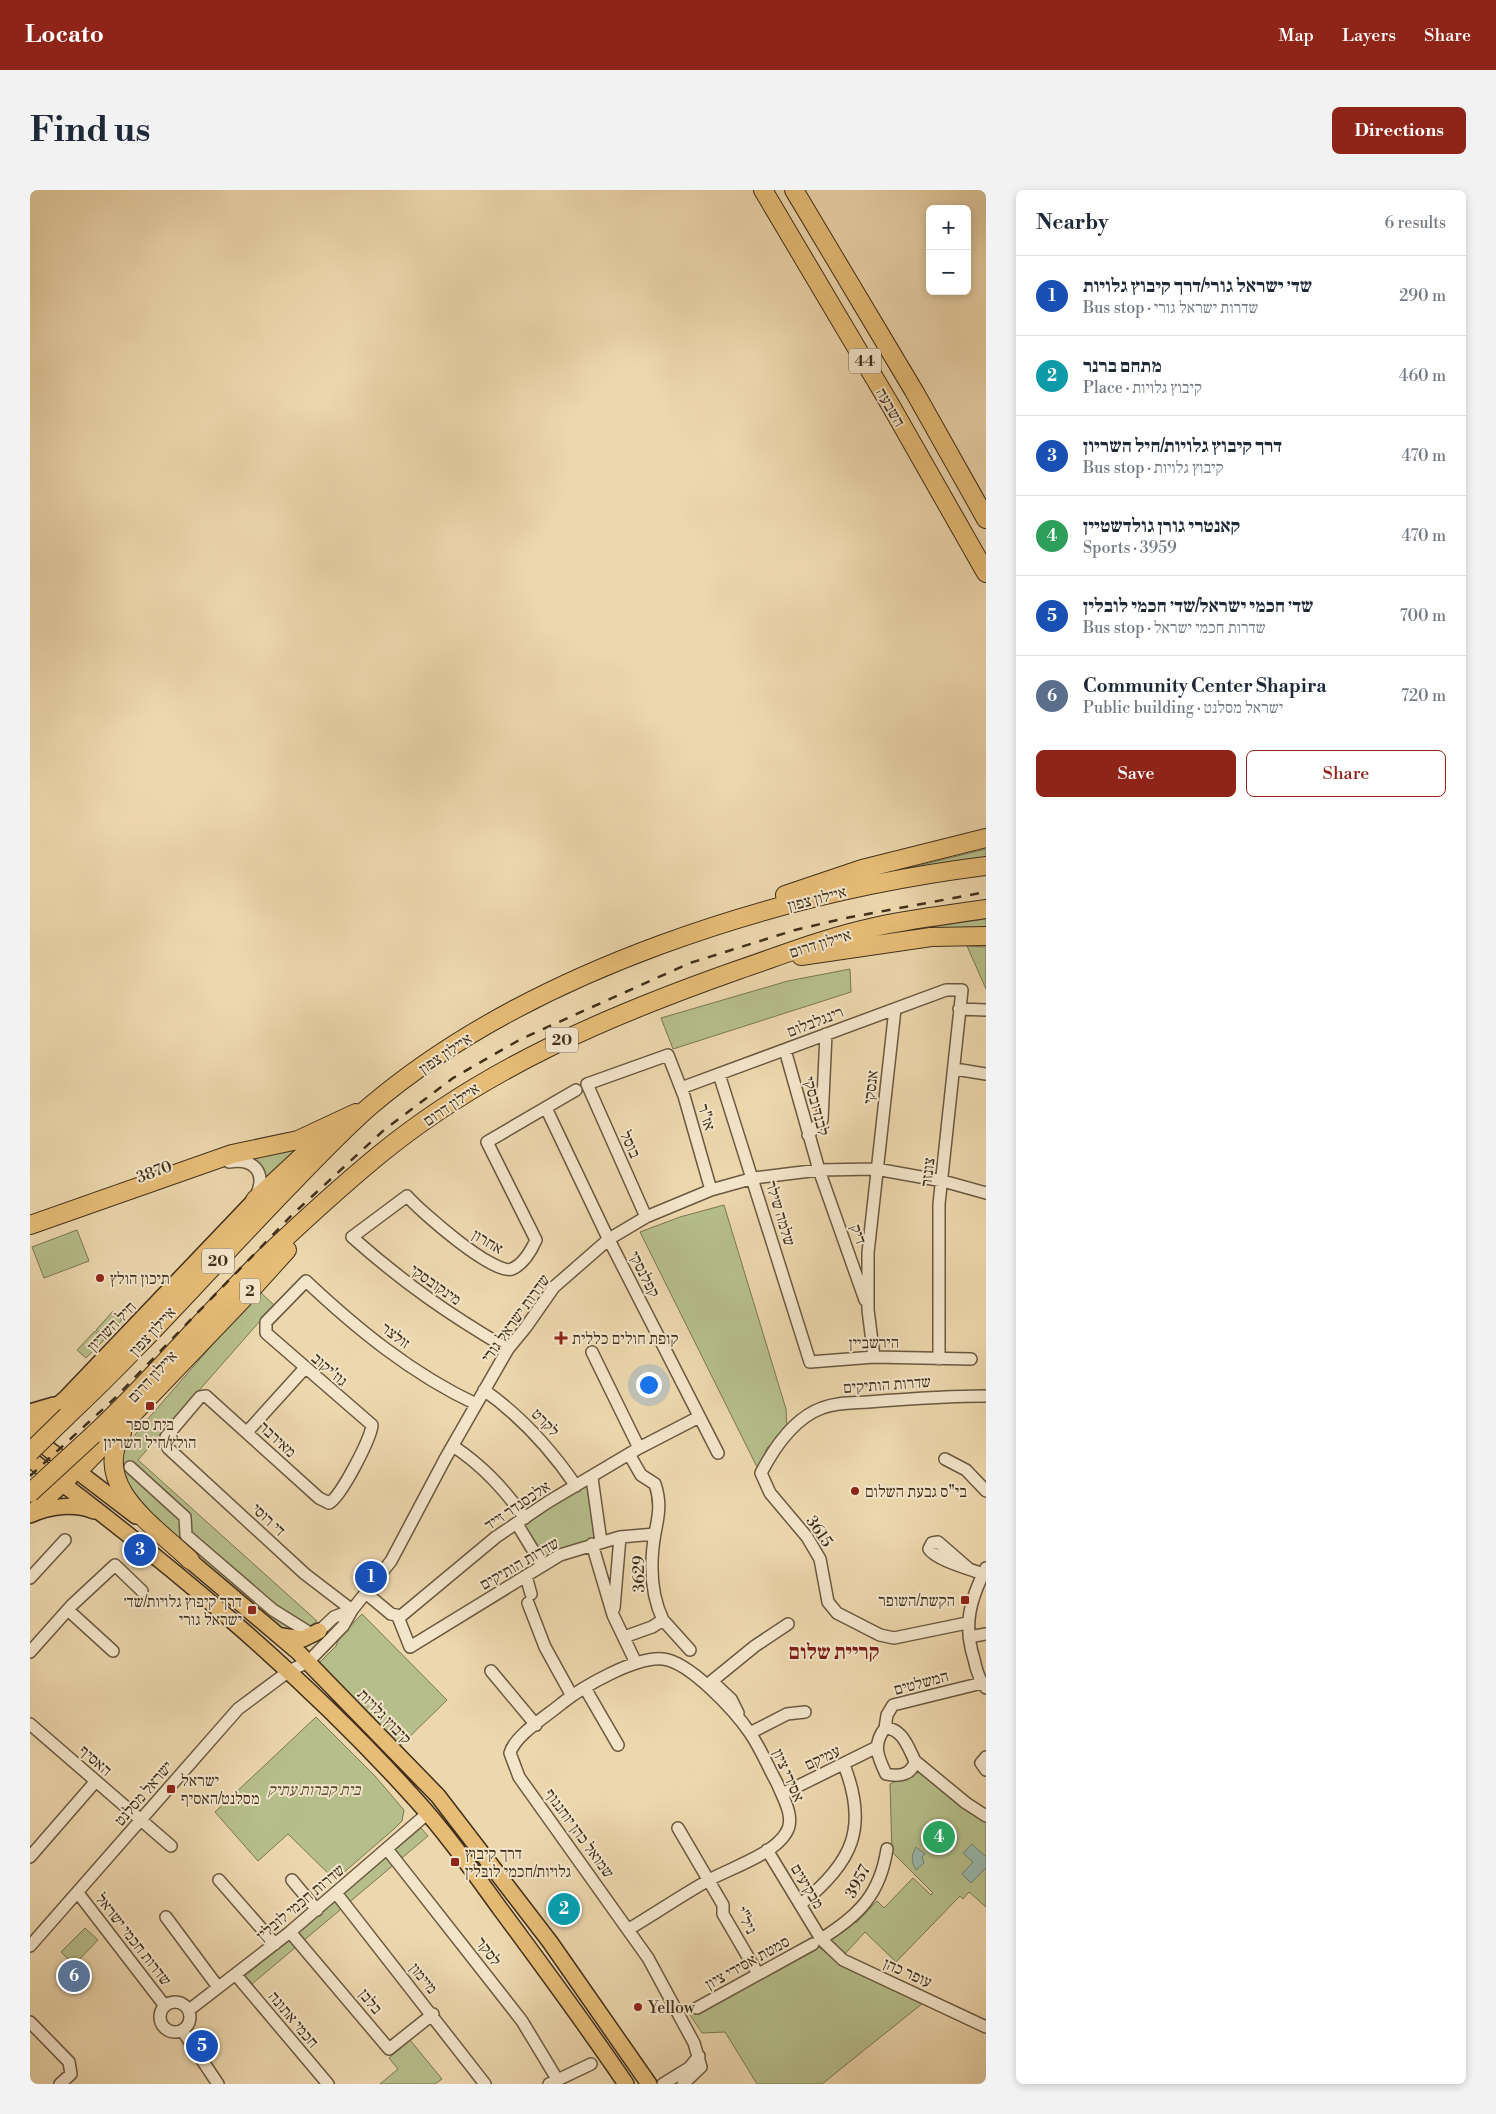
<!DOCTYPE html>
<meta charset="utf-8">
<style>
:root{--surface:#fff;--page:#f2f2f3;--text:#1f2937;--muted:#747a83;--line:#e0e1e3;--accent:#8f2418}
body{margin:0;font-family:"Libre Bodoni","Frank Ruhl Libre",serif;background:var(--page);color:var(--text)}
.controls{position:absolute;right:15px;top:15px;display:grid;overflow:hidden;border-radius:8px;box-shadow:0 2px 8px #0003}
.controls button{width:45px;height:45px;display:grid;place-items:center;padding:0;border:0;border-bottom:1px solid var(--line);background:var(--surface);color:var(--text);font:25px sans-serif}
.you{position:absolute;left:618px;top:1194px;width:18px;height:18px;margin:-12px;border:4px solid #fff;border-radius:50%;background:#1a73e8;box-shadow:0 0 0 8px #1a73e833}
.badge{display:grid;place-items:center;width:32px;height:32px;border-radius:50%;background:var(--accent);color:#fff;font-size:16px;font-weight:700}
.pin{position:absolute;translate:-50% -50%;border:2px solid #fff;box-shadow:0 1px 5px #0006}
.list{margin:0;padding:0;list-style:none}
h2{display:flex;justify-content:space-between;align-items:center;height:65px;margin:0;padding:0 20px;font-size:21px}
h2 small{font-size:16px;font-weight:400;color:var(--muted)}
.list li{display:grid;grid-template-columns:32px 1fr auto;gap:15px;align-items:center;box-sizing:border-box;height:80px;padding:0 20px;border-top:1px solid var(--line)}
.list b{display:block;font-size:19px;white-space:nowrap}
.list p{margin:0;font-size:16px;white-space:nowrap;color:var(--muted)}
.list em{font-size:16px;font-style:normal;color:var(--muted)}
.actions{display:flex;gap:10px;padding:15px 20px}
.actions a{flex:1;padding:11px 0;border:1px solid var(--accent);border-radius:8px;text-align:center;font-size:18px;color:var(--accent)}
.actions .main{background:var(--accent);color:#fff}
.map{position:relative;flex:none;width:956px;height:1894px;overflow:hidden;border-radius:8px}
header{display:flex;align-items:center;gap:30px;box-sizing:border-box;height:70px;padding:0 25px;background:var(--accent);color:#fff}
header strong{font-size:24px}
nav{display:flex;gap:28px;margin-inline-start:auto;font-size:18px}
.intro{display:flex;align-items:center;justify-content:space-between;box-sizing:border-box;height:120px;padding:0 30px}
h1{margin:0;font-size:35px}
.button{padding:12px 22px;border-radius:8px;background:var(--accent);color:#fff;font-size:18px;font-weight:700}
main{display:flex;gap:30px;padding:0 30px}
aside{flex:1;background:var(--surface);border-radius:8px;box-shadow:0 2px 8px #0003}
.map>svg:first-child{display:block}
.green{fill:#b6bf8b;stroke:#7a7753}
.water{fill:#99b9ae;stroke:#758273}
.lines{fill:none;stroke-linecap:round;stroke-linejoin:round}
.minor-casing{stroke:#6a5940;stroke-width:14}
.major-casing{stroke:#3f2f1b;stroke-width:18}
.highway-casing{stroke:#3f2f1b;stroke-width:20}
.minor{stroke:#f3e5ca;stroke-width:11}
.major{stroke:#e6bc76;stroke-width:15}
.highway{stroke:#e6bc76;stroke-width:18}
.rail{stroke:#3f2f1b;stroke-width:2.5;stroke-dasharray:9 9;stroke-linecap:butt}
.highway-bridge-casing{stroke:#3f2f1b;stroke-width:20;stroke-linecap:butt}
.highway-bridge{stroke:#e6bc76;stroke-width:18}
.poi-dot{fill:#8f2418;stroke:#f3e5ca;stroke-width:2}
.labels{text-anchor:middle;stroke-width:4;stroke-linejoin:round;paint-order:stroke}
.shield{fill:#f3e5ca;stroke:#756650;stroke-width:1}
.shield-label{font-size:15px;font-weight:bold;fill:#3f2f1b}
.street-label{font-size:16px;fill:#3f2f1b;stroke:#f3e5ca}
.poi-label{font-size:16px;fill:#3f2f1b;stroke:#f3e5ca;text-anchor:start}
.park-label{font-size:16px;font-style:italic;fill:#574c31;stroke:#f3e5ca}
.district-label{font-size:21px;font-weight:bold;fill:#7a1f14;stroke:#f3e5ca}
</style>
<header>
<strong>Locato</strong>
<nav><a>Map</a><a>Layers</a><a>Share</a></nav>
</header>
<div class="intro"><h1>Find us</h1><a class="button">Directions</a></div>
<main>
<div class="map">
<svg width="956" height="1894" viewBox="0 0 956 1894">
<rect width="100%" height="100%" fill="#edd7ad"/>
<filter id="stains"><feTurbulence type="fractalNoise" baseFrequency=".004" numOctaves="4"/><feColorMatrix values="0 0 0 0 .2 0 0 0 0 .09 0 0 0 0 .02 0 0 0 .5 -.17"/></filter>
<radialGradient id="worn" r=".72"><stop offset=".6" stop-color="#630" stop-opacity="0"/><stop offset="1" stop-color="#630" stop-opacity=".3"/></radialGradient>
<!-- green -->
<path class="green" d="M 956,659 L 956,668 L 830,690 Z
M 956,729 L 956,740 L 865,746 L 866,742 Z
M 937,756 L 956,757 L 956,799 Z
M 820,779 L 821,802 L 643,859 L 631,828 L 758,791 Z
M 271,957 L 234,996 L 219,968 Z
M 694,1015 L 756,1219 L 757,1238 L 737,1258 L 728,1279 L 610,1042 L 650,1027 Z
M 47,1040 L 59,1071 L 14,1088 L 2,1057 Z
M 229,1101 L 244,1115 L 108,1270 L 287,1431 L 268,1444 L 252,1443 L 113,1318 L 93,1289 L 89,1268 L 110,1238 Z
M 83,1121 L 92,1130 L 75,1148 L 66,1140 Z
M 65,1141 L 74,1150 L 56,1168 L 47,1160 Z
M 559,1291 L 567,1349 L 513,1372 L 489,1334 Z
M 332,1424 L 417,1510 L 369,1557 L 288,1474 L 306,1456 L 309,1448 Z
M 286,1527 L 345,1586 L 374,1620 L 372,1631 L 364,1639 L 305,1690 L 258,1644 L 228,1671 L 185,1622 Z
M 892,1579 L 941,1623 L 956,1631 L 956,1717 L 939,1702 L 933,1709 L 930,1706 L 866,1772 L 835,1742 L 813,1766 L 798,1752 L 823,1730 L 826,1733 L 847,1711 L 854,1718 L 883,1688 L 901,1705 L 903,1703 L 862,1662 L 860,1594 Z
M 391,1638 L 398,1646 L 222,1794 L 215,1786 Z
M 55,1738 L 68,1750 L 44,1775 L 31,1762 Z
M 786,1755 L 817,1778 L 893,1813 L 792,1894 L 727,1894 L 695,1842 L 672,1843 L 660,1825 Z
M 380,1850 L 412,1889 L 405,1894 L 350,1894 L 368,1879 L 359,1868 Z"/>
<!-- water -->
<path class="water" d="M 942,1654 L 956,1667 L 956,1678 L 941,1693 L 932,1684 L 943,1672 L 933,1663 Z
M 886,1657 L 895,1664 L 892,1667 L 894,1673 L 886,1680 C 881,1671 881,1666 886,1657 Z"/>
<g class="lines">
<!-- minor casing -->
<g class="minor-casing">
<path id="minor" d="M 929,819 L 956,820
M 755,860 L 789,980 L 835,1110
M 925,879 L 956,884
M 689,884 L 780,1172 L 844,1167 L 941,1169
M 651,898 L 916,800 L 932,800 L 909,1014 L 909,1169
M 516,918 L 576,1044 L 688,1263
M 778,945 L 792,930 L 796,844
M 199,972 C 224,968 237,982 226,1006
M 616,1027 L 557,894 L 638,865 L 654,906 L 681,1000
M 478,1159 C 418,1124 374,1093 322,1047 L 377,1006 C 390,1021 464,1086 482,1079 C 494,1074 501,1061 506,1050 L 457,952 L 546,900
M 562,1162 L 609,1258
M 844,1167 L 838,1120 L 838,1063 L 865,819
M 454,1200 C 492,1227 520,1258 546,1296
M 217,1242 L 275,1178
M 423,1256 C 453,1276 474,1299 495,1328
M 915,1269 L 936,1280 L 956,1301
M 100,1277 L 155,1327 L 156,1345 L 243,1420 L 283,1445
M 562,1288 L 571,1352
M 487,1334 L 512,1375
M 562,1354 L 583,1425 L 606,1473
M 956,1378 C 940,1410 933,1434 944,1469 C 946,1479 949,1490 956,1498
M 939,1379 L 908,1352 L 902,1353 L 899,1359 C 906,1370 940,1379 953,1384
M 496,1386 L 501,1404
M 0,1388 L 35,1350
M 337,1404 L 361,1424 L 371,1426 L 466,1347 L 518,1312 L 609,1258 L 669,1227
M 498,1413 L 515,1457 L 542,1506
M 584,1418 L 590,1347
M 38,1420 L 83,1461
M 322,1420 L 275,1384 L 138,1258 L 136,1247 L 170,1207 L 176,1206 L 289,1308 L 299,1313 C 311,1307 341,1248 342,1235 L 236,1143 L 236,1132 L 276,1091 C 327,1139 382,1184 446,1214
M 368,1427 L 380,1457 L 530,1365 L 590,1347 L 625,1344
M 633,1430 L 660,1460
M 937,1433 L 864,1448 L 850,1445 L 807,1423 L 798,1412 L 790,1369 L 777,1347 L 740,1303 L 731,1283 C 744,1258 764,1228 792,1218 C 807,1212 823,1213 838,1212 C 877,1209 916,1206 956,1206
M 285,1445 L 304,1427 L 322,1420
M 594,1447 L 622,1437 L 633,1430 C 620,1403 620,1372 625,1343 C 629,1324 631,1312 625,1294 L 611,1285 L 599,1264
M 939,1447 L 956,1444
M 0,1462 L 42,1415 L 85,1375 L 112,1401
M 461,1481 L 506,1535
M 682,1491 L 725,1456 L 758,1434
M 686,1495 L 701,1509 L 708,1523
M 555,1498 L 588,1555
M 0,1534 L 141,1656
M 855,1538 C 872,1538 878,1557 885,1571 C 882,1585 869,1587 856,1584 C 848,1567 842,1555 855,1538 Z
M 855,1538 L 857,1525 L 863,1515 L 952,1493
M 720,1543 L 757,1524 L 775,1522
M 956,1567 L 951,1573 L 956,1580
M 885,1571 L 936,1613 L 956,1626
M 752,1604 L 845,1558
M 648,1638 L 693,1715 L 693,1724 L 728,1784
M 357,1659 L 492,1831 L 527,1889
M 737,1660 L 791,1749 L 813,1770 L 956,1837
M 0,1667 L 66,1591
M 189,1690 L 245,1754
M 262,1690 L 287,1720
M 48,1703 L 135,1816
M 306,1703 L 455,1894
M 771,1714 C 822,1673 839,1638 814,1575
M 136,1727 L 188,1797
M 599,1739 C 626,1723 652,1705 679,1690 C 701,1678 744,1664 756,1643 C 766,1628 753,1608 747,1593 C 738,1577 731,1559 720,1543 C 705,1521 660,1472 633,1469 C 606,1466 552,1497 531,1514 C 517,1526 485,1545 480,1563 L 489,1587 L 618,1768 L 664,1853 L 671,1877 L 653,1894
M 260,1742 L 359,1859 L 403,1824
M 791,1749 C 828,1726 850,1705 857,1659
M 0,1756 L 208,1519 L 259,1481 L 278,1472 L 313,1436 L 322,1420 L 361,1371 L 415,1269 L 478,1159 L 496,1137 L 524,1097 L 579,1049 L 616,1027 L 681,1000 L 724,988 L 789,980 L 846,979 L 913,991 L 956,1003
M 206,1785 L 298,1894
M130 1827a15 15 0 1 1 30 0a15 15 0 1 1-30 0Z
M 667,1818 L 783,1754
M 159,1820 L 260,1742 L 398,1623
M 0,1832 L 39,1872 L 41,1884 L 30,1894
M 152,1840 L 188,1894
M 519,1894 L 561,1874
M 633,1894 L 659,1878 L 669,1866"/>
</g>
<!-- major casing -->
<g class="major-casing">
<path id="major" d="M 0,1222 L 24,1215
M 0,1239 L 36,1208 L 225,1010
M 0,1245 L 106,1326
M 0,1269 C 136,1371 272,1483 386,1610 C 417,1644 444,1683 471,1720 C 514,1778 556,1835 596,1894
M 3,1321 L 40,1288
M 0,1325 C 20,1316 44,1313 64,1321
M 151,1363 L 268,1462 L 408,1606 L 520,1752 L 619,1894
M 252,1446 L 273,1449 L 289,1441"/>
</g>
<!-- highway casing -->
<g class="highway-casing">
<path id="highway" d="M 733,0 L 861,216 L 956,383
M 764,0 L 884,201 L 956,329
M 755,705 L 832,679 L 956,648
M 771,766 L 901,747 L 956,746
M 225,1010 L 295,945
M 0,1035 L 202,964 L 268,950 L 326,923
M 37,1226 C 116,1152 188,1069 264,991 C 288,966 313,940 339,917 C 500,780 749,702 956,676
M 92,1243 C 60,1296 126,1337 160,1370
M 63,1245 C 124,1189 175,1124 234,1068 C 271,1033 310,997 349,965 C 455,878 580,825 708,780 C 752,765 795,748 840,738 C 878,729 917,725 956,719
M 49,1280 L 210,1112 L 257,1060"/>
</g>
<!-- minor -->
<use href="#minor" class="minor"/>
<!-- major -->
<use href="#major" class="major"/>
<!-- highway -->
<use href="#highway" class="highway"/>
<!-- rail -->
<path class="rail" d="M 0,1286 L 85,1208 L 264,1023 L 354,940 L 423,888 L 491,849 L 660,773 L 765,740 L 816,728 L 956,702"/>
<!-- highway-bridge casing -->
<g class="highway-bridge-casing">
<path id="highway-bridge" d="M 0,1262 L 37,1226
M 0,1303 L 63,1245"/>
</g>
<!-- highway-bridge -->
<use href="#highway-bridge" class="highway-bridge"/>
</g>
<!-- markers -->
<g class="poi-dot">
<circle cx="70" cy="1088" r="5"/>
<path d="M528.5 1140.5h5v5h5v5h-5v5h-5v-5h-5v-5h5z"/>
<rect x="115" y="1211" width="10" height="10" rx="2.5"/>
<circle cx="825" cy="1301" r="5"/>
<rect x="930" y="1405" width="10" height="10" rx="2.5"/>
<rect x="217" y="1415" width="10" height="10" rx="2.5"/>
<rect x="136" y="1594" width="10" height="10" rx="2.5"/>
<rect x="420" y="1667" width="10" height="10" rx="2.5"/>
<circle cx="608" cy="1817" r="5"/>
</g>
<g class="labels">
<!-- shield labels -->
<g class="shield">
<rect x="819" y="158.5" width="32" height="25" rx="4"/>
<rect x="516" y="837.5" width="32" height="25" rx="4"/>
<rect x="172" y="1058.5" width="32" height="25" rx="4"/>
<rect x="210" y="1088.5" width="20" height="25" rx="4"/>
</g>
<g class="shield-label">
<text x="835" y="176">44</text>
<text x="532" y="855">20</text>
<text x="188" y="1076">20</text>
<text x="220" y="1106">2</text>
</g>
<!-- street labels -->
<g class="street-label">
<text transform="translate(861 217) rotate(60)" y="6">השבעה</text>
<text transform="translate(787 708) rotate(-14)" y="6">איילון צפון</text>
<text transform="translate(790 753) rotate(-17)" y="6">איילון דרום</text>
<text transform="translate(785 831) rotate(-21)" y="6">רינגלבלום</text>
<text transform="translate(415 863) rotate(-34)" y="6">איילון צפון</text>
<text transform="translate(840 897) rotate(-83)" y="6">אנסקי</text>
<text transform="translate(421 914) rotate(-34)" y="6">איילון דרום</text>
<text transform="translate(787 916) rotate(75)" y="6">לבנדובסקי</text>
<text transform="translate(677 927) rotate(73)" y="6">אז"ר</text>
<text transform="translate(601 954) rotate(66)" y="6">בוסל</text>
<text transform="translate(124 981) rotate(-20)" y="6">3870</text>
<text transform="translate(897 982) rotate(-83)" y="6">צונזר</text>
<text transform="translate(751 1023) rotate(73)" y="6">שלמה שילר</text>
<text transform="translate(829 1044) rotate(70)" y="6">דיק</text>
<text transform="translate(458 1051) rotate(31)" y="6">אחרון</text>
<text transform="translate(615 1084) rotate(63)" y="6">קפלנסקי</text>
<text transform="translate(406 1094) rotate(35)" y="6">מינקובסקי</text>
<text transform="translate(485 1128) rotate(-54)" y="6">שדרות ישראל גורי</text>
<text transform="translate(81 1136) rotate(-46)" y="6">חיל השריון</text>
<text transform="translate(122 1141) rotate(-47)" y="6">איילון צפון</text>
<text transform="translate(366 1145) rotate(37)" y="6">זולצר</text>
<text transform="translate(844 1152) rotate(-1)" y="6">הירשביין</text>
<text transform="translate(300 1179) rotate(41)" y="6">גוז'יקוב</text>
<text transform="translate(122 1186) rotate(-47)" y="6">איילון דרום</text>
<text transform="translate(857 1194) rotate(-4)" y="6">שדרות הותיקים</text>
<text transform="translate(516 1232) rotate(46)" y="6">לקרט</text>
<text transform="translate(248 1249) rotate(43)" y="6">מאירבר</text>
<text transform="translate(487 1315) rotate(-34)" y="6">אלכסנדר זייד</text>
<text transform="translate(239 1329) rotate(43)" y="6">די רוסי</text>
<text transform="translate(790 1341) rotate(55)" y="6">3615</text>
<text transform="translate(489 1373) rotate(-30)" y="6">שדרות הותיקים</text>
<text transform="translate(608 1384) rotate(-91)" y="6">3629</text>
<text transform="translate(891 1492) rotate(-15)" y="6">המשלטים</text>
<text transform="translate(355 1526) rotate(46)" y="6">קיבוץ גלויות</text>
<text transform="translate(792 1567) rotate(-25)" y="6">עמיקם</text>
<text transform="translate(66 1570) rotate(41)" y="6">האסיף</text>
<text transform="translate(759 1585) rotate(66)" y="6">אסירי ציון</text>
<text transform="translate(113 1603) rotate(-49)" y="6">ישראל מסלנט</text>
<text transform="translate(550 1643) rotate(54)" y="6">שמואל כהן יוחננוף</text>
<text transform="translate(827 1691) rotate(-62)" y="6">3957</text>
<text transform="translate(778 1696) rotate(59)" y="6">מבקיעים</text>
<text transform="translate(270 1712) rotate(-40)" y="6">שדרות חכמי לובלין</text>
<text transform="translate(717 1730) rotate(64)" y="6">ניל"י</text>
<text transform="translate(104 1749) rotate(52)" y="6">שדרות חכמי ישראל</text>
<text transform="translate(459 1761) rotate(53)" y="6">לסקר</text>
<text transform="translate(717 1772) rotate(-29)" y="6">סמטת אסירי ציון</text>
<text transform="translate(878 1782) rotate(24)" y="6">עופר כהן</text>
<text transform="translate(394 1788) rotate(51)" y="6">מיימון</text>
<text transform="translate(341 1811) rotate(51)" y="6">בלבן</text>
<text transform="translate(264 1829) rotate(50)" y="6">חכמי אתונה</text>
</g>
<!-- poi labels -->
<g class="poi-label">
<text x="80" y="1094">תיכון הולץ</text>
<text x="542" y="1154">קופת חולים כללית</text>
<text x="120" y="1240" text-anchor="middle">בית ספר<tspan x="120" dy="18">הולץ/חיל השריון</tspan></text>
<text x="835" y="1307">בי"ס גבעת השלום</text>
<text x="925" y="1416" text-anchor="end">הקשת/השופר</text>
<text x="212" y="1417" text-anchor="end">דרך קיבוץ גלויות/שד׳<tspan x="212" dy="18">ישראל גורי</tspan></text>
<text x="151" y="1596">ישראל<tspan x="151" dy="18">מסלנט/האסיף</tspan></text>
<text x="435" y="1669">דרך קיבוץ<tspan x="435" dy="18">גלויות/חכמי לובלין</tspan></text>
<text x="618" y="1823">Yellow</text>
</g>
<!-- park labels -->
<g class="park-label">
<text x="284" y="1605">בית קברות עתיק</text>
</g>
<!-- district labels -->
<g class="district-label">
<text x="804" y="1469">קריית שלום</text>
</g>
</g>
<rect width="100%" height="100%" filter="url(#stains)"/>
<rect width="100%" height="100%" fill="url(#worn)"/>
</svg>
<div class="controls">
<button>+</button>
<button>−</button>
</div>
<div class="you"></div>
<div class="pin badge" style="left:341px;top:1387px;background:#1a4fb4">1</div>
<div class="pin badge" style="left:534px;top:1719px;background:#0f9aa8">2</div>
<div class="pin badge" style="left:110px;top:1360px;background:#1a4fb4">3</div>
<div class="pin badge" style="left:909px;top:1647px;background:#2e9e5b">4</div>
<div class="pin badge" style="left:172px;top:1856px;background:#1a4fb4">5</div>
<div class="pin badge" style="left:44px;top:1786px;background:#5c6f8a">6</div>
</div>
<aside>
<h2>Nearby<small>6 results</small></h2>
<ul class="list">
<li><span class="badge" style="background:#1a4fb4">1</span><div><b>שד׳ ישראל גורי/דרך קיבוץ גלויות</b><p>Bus stop · שדרות ישראל גורי</p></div><em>290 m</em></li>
<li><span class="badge" style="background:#0f9aa8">2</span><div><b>מתחם ברנר</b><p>Place · קיבוץ גלויות</p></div><em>460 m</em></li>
<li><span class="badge" style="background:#1a4fb4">3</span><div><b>דרך קיבוץ גלויות/חיל השריון</b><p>Bus stop · קיבוץ גלויות</p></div><em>470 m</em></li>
<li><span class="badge" style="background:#2e9e5b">4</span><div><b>קאנטרי גורן גולדשטיין</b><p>Sports · 3959</p></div><em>470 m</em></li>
<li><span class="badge" style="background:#1a4fb4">5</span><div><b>שד׳ חכמי ישראל/שד׳ חכמי לובלין</b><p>Bus stop · שדרות חכמי ישראל</p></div><em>700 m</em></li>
<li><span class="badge" style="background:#5c6f8a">6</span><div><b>Community Center Shapira</b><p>Public building · ישראל מסלנט</p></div><em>720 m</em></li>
</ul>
<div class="actions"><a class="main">Save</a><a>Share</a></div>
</aside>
</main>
